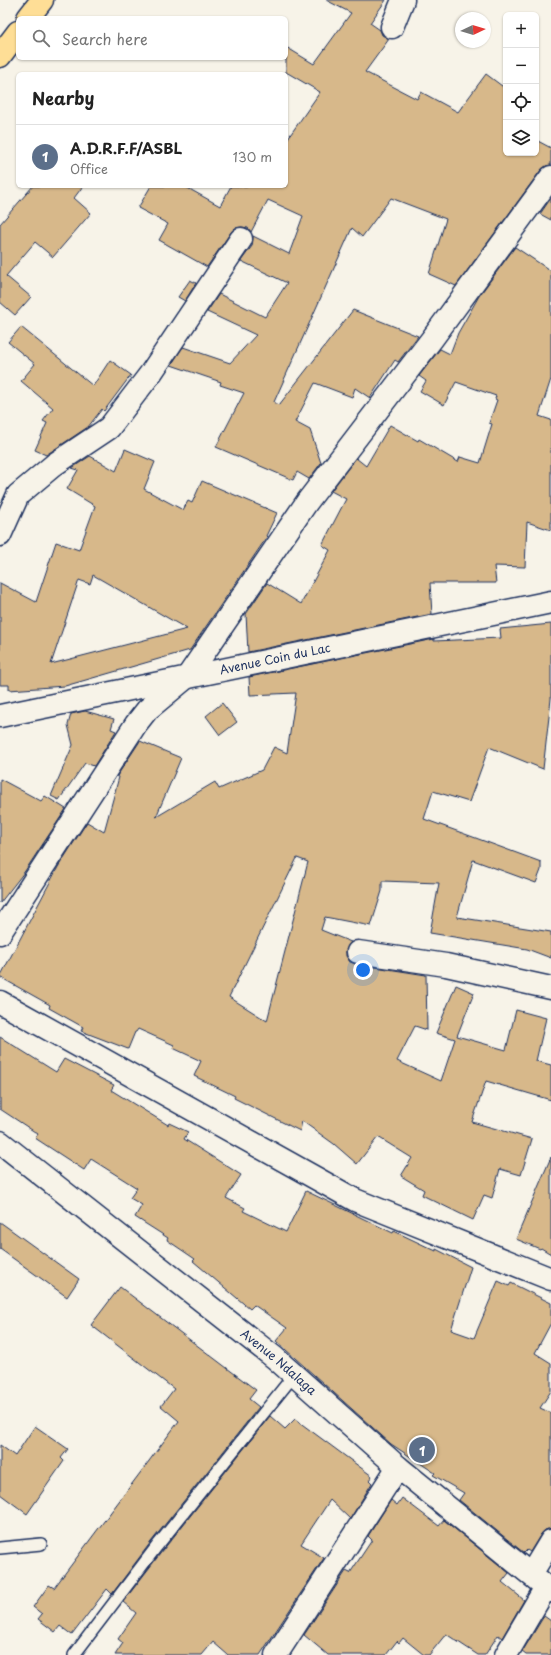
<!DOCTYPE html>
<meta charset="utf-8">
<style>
:root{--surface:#fff;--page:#f2f2f2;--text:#222;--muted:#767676;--line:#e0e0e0;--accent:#0b8043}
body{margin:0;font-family:"Playpen Sans",sans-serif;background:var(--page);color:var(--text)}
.controls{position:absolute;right:12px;top:12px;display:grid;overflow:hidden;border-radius:6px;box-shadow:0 1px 3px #0004}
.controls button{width:36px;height:36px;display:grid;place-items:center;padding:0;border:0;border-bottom:1px solid var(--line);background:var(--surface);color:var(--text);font:20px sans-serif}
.compass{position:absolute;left:455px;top:12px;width:36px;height:36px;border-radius:50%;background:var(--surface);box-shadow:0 1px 3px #0004;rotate:86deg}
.you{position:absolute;left:363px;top:970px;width:14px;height:14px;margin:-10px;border:3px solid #fff;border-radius:50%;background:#1a73e8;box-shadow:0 0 0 6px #1a73e833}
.badge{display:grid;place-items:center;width:26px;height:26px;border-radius:50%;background:var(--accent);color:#fff;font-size:13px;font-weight:700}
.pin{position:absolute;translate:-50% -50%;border:2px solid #fff;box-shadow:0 1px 4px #0006}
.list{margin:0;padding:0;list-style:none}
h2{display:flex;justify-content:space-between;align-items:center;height:52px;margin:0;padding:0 16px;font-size:17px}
h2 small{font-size:13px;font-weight:400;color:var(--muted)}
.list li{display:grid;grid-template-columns:26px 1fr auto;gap:12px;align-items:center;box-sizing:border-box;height:64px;padding:0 16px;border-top:1px solid var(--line)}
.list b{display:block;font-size:15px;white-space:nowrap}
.list p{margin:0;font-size:13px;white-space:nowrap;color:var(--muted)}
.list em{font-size:13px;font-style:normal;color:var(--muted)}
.icon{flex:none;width:22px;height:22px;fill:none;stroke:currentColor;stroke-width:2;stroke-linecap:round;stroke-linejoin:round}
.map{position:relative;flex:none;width:551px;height:1655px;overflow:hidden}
.search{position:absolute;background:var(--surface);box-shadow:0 1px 3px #0004;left:16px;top:16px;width:272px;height:44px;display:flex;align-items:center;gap:10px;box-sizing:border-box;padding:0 14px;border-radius:6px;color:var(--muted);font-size:15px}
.panel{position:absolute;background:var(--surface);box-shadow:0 1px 3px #0004;left:16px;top:72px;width:272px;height:116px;border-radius:6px}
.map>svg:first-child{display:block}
.building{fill:#d7b88a;stroke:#1b2f5e;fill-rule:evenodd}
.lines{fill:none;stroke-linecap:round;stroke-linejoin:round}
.lane-casing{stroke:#1b2f5e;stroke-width:14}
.street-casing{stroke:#1b2f5e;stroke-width:25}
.highway-casing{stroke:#1b2f5e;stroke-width:25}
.lane{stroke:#f7f3e8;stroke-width:11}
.street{stroke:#f7f3e8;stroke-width:22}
.highway{stroke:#fede96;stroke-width:22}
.labels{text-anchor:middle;stroke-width:4;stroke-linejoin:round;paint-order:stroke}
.street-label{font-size:12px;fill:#1b2f5e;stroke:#f7f3e8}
</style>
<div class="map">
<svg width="551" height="1655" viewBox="0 0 551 1655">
<rect width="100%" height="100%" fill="#f7f3e8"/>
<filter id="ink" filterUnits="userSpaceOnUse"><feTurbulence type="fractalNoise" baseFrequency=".025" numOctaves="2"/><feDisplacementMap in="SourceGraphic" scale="8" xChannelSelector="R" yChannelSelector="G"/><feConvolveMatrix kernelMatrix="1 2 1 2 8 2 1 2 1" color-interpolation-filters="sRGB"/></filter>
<g filter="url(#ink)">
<!-- building -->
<path class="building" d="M 326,0 L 386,0 L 370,23 L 380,30 L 382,35 L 389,39 L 365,72 L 417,99 L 421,92 L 458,112 L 486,74 L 506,89 L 506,153 L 536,153 L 536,140 L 551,148 L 551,165 L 546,166 L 541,170 L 456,286 L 429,274 L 446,219 L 391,198 L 362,237 L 352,228 L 274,402 L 279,405 L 353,310 L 418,336 L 398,362 L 395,360 L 370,398 L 355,388 L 352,397 L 315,383 L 295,422 L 310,430 L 321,463 L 309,479 L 297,472 L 293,480 L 216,447 L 244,393 L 220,385 L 221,382 L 171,365 L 183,347 L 230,363 L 256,335 L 207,312 L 219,294 L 265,317 L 287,283 L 241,261 L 252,246 L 253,236 L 289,254 L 303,216 L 268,200 L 251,232 L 248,228 L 242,227 L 235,228 L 231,232 L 207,267 L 159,240 L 168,224 L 138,208 L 151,186 L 184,186 L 220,206 L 231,186 L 286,186 L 286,141 L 320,92 L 286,72 L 286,47 L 314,64 L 351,13 Z
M 33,186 L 83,186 L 74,198 L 91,213 L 53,257 L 35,242 L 6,276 L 31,297 L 15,315 L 0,302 L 0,224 Z
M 551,198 L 551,220 L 540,214 Z
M 515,247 L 551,271 L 551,379 L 539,416 L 551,420 L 551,530 L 527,522 L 525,567 L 494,566 L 496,583 L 430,583 L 432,614 L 248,652 L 246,614 L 267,583 L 301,604 L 330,550 L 322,545 L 346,499 L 331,491 L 356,458 L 366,466 L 390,425 L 418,441 L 419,439 L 458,462 L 460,457 L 480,463 L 492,424 L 489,423 L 497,400 L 495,399 L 496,396 L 456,382 L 444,405 L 420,391 L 426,381 L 419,376 L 440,349 L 450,354 L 458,333 L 479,296 Z
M 190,280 L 196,283 L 185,301 L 178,297 Z
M 21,327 L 93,386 L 110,360 L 131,375 L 104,411 L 102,409 L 88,427 L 46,455 L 35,450 L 47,423 L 43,421 L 53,408 L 21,381 L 35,364 L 8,342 Z
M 125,449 L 155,462 L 144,489 L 183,510 L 188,501 L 192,503 L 202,481 L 277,513 L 266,536 L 267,537 L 190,650 L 65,686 L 9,690 L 9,685 L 0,685 L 0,583 L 36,602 L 56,542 L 79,550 L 95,506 L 67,489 L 78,470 L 72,468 L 90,456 L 116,471 ZM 93,575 L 187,629 L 51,664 L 79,580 L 90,584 Z
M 551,624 L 551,699 L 543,769 L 489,747 L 469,802 L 433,791 L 424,819 L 541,862 L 541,870 L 536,883 L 473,860 L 457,917 L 551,932 L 551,958 L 527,949 L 430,933 L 439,883 L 382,881 L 382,891 L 371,926 L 325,917 L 321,930 L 351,942 L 346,950 L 346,956 L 350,962 L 356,964 L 426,975 L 427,1030 L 415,1026 L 397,1061 L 441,1081 L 455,1039 L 436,1033 L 456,985 L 474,993 L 457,1036 L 506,1050 L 516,1010 L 546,1018 L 536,1061 L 551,1065 L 551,1100 L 486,1081 L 472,1122 L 532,1139 L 521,1175 L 500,1169 L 492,1198 L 484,1195 L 473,1220 L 422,1195 L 424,1190 L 401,1176 L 412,1158 L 378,1137 L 357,1164 L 334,1144 L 302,1121 L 300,1131 L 234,1098 L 235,1096 L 194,1076 L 201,1061 L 173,1048 L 174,1045 L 138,1029 L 136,1032 L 135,1032 L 128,1049 L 81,1031 L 83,1027 L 49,1008 L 50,1005 L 0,977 L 58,867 L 87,822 L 104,832 L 119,777 L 117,776 L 140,741 L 181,758 L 156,817 L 215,782 L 219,789 L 262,770 L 274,747 L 287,753 L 296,693 L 250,695 L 249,677 L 434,639 L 434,641 L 501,638 L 500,629 ZM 297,858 L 308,862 L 267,1021 L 229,997 Z
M 222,703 L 237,722 L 220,735 L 206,716 Z
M 85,711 L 114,719 L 111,729 L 116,731 L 94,766 L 85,763 L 59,800 L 51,796 L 73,745 L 68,725 L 71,714 Z
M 0,779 L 41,801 L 45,796 L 66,809 L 25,871 L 0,903 Z
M 0,1037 L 56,1072 L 64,1059 L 114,1085 L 111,1090 L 168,1125 L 169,1123 L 188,1132 L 184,1139 L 241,1175 L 226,1198 L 245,1208 L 243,1211 L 286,1232 L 306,1191 L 393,1233 L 394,1231 L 436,1251 L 436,1249 L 471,1267 L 451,1330 L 474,1338 L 498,1281 L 509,1286 L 511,1283 L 551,1303 L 551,1323 L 535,1353 L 551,1363 L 551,1391 L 540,1408 L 551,1413 L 551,1528 L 545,1530 L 541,1534 L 530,1552 L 527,1550 L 524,1553 L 459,1500 L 464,1493 L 433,1475 L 435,1473 L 391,1444 L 276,1341 L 287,1328 L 254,1305 L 250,1309 L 193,1261 L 195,1259 L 167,1240 L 168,1238 L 135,1217 L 142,1205 L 130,1198 L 137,1188 L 91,1159 L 84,1170 L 35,1138 L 38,1134 L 0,1109 Z
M 551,1157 L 551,1254 L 541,1248 L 540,1249 L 516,1239 Z
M 0,1222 L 79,1279 L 67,1297 L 0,1249 Z
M 120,1287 L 256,1390 L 249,1399 L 259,1407 L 151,1542 L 112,1594 L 107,1589 L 72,1635 L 60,1626 L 55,1632 L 38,1619 L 42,1614 L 33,1607 L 49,1585 L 54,1588 L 179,1421 L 161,1406 L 174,1389 L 91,1325 Z
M 270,1416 L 285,1429 L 295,1419 L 372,1476 L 369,1480 L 372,1483 L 350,1519 L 330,1500 L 301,1544 L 324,1558 L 260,1655 L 228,1655 L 213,1642 L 202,1655 L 115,1655 L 123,1643 L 118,1639 L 136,1613 L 123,1602 L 163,1550 Z
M 35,1426 L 68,1449 L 61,1458 L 64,1461 L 27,1514 L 0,1494 L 0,1445 L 15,1456 Z
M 402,1498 L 439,1526 L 444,1520 L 509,1573 L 502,1582 L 524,1600 L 502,1638 L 498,1635 L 485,1655 L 478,1655 L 446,1634 L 429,1655 L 424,1655 L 403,1638 L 399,1643 L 397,1641 L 386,1655 L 328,1655 L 304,1635 L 346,1571 L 350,1573 L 372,1540 L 368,1536 L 391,1500 L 397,1505 Z
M 544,1616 L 551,1621 L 551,1655 L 526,1655 L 522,1652 Z"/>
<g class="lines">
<!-- lane casing -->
<g class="lane-casing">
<path id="lane" d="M 0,1548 L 41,1544
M 74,1655 L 157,1546 L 294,1375"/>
</g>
<!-- street casing -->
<g class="street-casing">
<g id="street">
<path d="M 392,27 L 403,0"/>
<path d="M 0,535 L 18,495 L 55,464 L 109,428 L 151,373 L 241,239"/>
<path id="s1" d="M 0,716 L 551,602"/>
<path d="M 0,933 L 136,724 L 147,710 L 188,676 L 307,502 L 432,339 L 551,177"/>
<path d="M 358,952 L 446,965 L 551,988"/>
<path d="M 0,1002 L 355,1200 L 551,1279"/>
<path id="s2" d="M 0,1142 L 275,1358 L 398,1467 L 551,1591"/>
<path d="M 531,1574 L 551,1541"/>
<path d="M 276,1655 L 398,1467"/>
<path d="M 506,1655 L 546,1587"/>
</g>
</g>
<!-- highway casing -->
<g class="highway-casing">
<path id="highway" d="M 28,18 L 42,0
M 0,56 L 18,32"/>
</g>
<!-- lane -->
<use href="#lane" class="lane"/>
<!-- street -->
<use href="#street" class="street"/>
<!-- highway -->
<use href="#highway" class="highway"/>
</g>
</g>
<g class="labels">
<!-- street labels -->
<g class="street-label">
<text dy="4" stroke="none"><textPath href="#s1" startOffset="281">Avenue Coin du Lac</textPath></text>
<text dy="4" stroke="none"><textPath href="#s2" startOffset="355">Avenue Ndalaga</textPath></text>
</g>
</g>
</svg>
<div class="controls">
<button>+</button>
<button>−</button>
<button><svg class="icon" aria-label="locate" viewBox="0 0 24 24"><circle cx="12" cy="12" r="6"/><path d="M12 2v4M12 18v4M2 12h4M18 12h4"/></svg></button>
<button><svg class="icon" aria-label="layers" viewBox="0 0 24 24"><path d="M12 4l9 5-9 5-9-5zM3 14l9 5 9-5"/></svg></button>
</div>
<svg class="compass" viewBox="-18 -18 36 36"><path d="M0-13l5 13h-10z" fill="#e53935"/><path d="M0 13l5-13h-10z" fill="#767676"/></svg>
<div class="you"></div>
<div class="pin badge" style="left:422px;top:1450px;background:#5c6f8a">1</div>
<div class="search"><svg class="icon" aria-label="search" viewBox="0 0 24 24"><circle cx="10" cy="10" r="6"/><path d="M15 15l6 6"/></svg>Search here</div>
<section class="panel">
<h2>Nearby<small></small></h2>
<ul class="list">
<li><span class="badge" style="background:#5c6f8a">1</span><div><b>A.D.R.F.F/ASBL</b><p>Office</p></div><em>130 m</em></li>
</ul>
</section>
</div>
